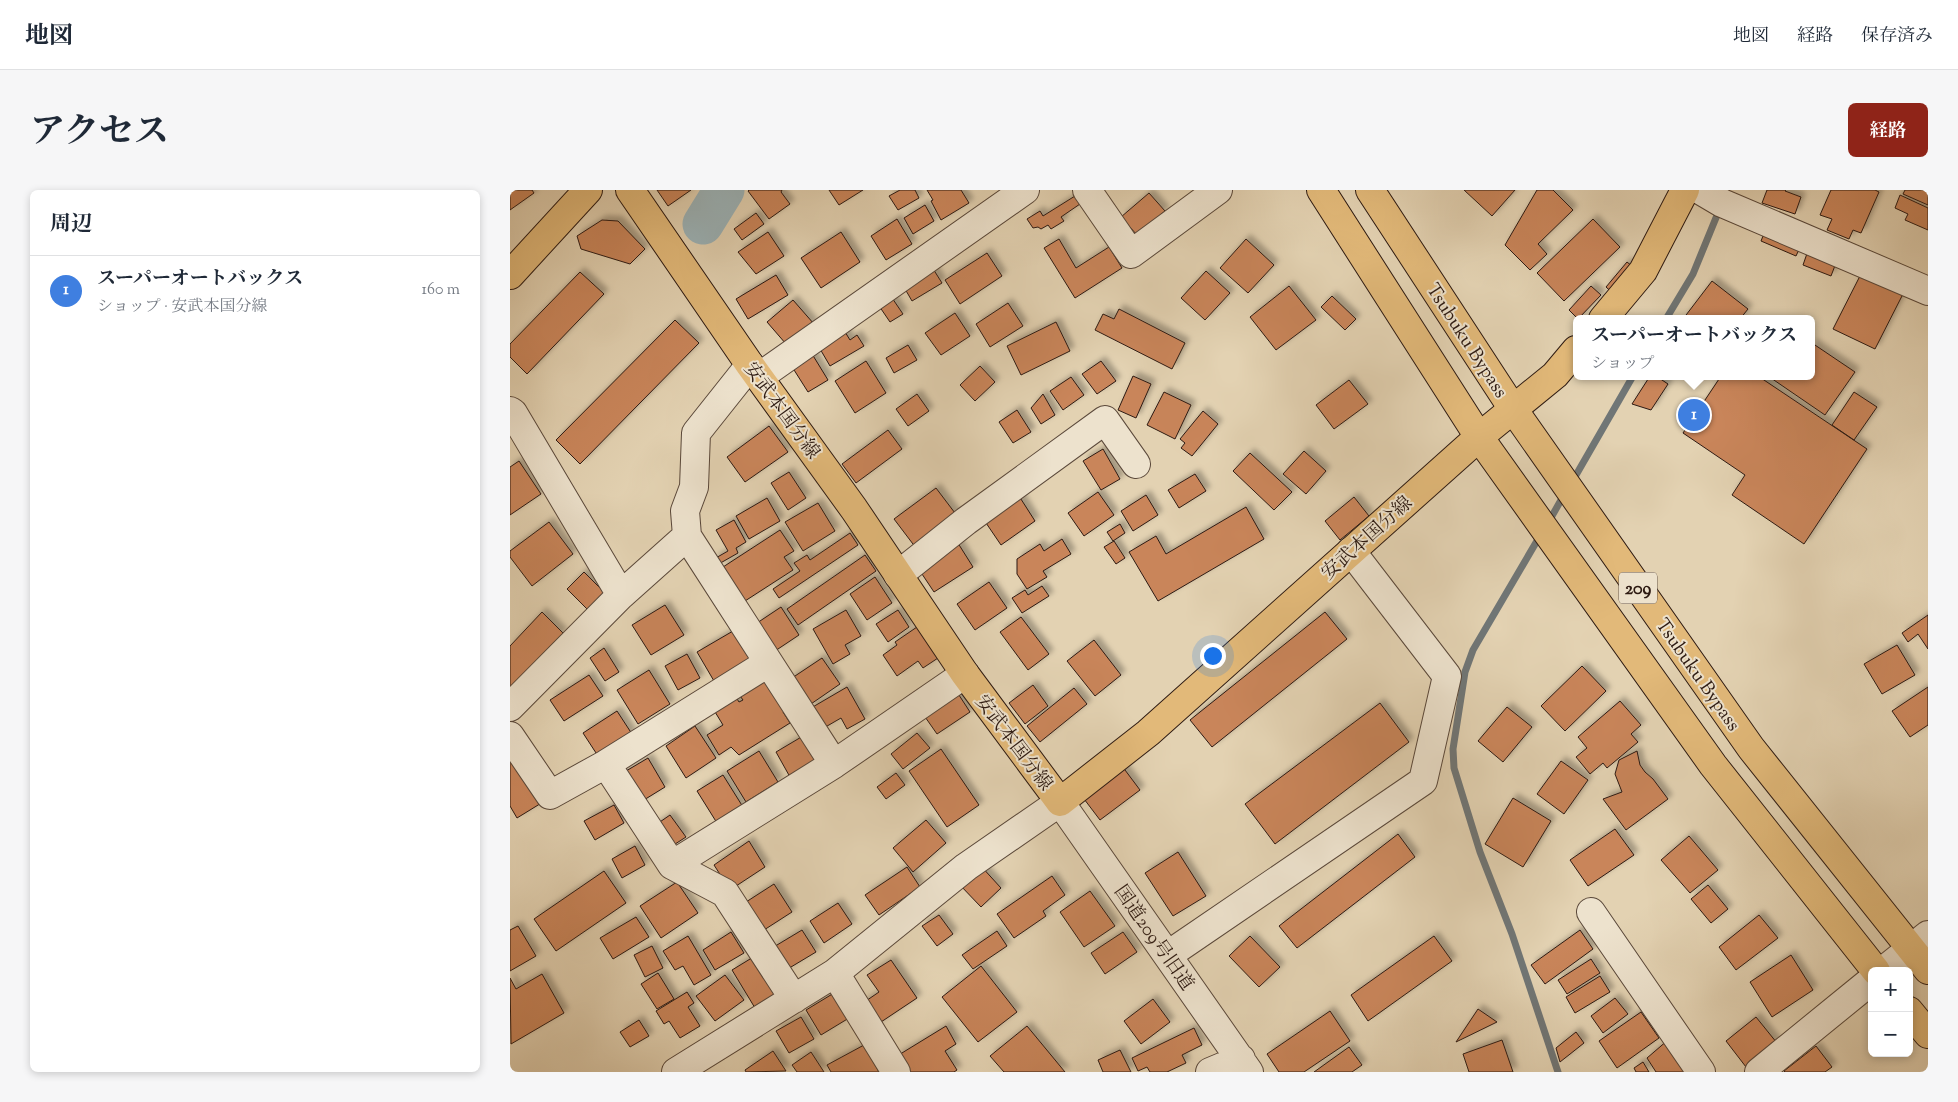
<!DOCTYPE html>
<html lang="ja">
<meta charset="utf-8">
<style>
:root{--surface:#fff;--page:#f6f6f7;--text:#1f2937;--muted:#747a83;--line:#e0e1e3;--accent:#8f2418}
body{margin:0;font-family:"Sorts Mill Goudy","Noto Serif JP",serif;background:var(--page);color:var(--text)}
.controls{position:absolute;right:15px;bottom:15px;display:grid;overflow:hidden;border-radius:8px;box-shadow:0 2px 8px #0003}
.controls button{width:45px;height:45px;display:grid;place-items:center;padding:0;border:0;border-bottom:1px solid var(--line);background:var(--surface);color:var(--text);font:25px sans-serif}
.you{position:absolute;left:702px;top:465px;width:18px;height:18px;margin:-12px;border:4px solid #fff;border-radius:50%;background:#1a73e8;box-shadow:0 0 0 8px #1a73e833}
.badge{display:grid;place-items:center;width:32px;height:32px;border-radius:50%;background:var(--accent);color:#fff;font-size:16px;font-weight:700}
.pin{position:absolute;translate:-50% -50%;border:2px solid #fff;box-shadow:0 1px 5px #0006}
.popup{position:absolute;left:1063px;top:125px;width:242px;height:65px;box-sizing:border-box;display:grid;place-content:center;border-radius:8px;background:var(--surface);filter:drop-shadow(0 1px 4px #0005);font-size:16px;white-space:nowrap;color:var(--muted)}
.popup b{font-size:19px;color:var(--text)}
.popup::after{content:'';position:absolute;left:50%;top:100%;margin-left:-10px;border:10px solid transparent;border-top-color:var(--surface)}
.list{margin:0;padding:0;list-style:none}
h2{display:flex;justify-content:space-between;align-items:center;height:65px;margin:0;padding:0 20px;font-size:21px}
h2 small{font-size:16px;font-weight:400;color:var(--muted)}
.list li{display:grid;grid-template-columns:32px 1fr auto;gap:15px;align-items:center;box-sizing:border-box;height:70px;padding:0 20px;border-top:1px solid var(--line)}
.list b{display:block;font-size:19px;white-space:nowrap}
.list p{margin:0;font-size:16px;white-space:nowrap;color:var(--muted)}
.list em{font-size:16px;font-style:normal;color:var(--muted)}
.map{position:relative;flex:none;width:1418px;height:882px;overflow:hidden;border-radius:8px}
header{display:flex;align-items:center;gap:30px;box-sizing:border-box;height:70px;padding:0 25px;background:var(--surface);border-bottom:1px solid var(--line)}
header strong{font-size:24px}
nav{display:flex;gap:28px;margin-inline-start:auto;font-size:18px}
.intro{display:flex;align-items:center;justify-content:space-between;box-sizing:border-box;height:120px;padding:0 30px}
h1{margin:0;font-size:35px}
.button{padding:12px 22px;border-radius:8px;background:var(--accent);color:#fff;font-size:18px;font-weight:700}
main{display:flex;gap:30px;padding:0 30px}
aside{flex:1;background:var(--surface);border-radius:8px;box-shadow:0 2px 8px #0003}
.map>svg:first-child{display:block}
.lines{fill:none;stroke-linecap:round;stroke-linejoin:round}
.stream{stroke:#707676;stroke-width:7}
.river{stroke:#9cb4b9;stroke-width:41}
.building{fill:#c9855a;stroke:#2d1a12;filter:url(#shadow)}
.minor-casing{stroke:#5a483a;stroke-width:30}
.major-casing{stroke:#2d1a12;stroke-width:30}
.highway-casing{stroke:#2d1a12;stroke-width:30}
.minor{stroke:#ede2cd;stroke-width:28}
.major{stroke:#e2b979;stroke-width:28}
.highway{stroke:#e2b979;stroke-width:28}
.labels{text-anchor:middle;stroke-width:4;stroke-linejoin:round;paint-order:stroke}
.shield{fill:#ede2cd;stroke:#67564a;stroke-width:1}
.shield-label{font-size:18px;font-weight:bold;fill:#2d1a12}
.street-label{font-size:19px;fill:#2d1a12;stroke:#ede2cd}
</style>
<header>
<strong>地図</strong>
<nav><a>地図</a><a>経路</a><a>保存済み</a></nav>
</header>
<div class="intro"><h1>アクセス</h1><a class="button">経路</a></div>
<main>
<aside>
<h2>周辺<small></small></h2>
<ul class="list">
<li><span class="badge" style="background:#3f7fe0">1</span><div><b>スーパーオートバックス</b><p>ショップ · 安武本国分線</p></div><em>160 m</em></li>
</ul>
</aside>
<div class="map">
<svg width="1418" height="882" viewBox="0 0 1418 882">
<defs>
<filter id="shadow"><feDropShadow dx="4.5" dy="-4.5" stdDeviation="2.5" flood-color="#0004"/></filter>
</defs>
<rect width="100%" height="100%" fill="#e3d2b2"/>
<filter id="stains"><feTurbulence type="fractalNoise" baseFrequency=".004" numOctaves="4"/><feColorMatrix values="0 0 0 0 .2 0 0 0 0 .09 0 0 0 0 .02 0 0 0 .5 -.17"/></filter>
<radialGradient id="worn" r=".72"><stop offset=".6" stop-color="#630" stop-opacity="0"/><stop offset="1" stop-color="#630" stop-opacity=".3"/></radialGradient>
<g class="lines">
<!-- stream -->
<path class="stream" d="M 1156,129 L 1183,84 L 1210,18
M 1062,292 L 1123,186
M 1038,333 L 1055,303
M 1031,344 L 963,460 L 955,482 L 943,559 L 944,578 L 970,662 L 1002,744 L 1048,882"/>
<!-- river -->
<path class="river" d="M 193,34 L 214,0"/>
</g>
<!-- building -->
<path class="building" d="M 0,0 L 22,0 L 24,3 L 0,20 Z
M 147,0 L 181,0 L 158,16 Z
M 239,0 L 272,0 L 271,2 L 280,14 L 259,29 L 238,1 Z
M 319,0 L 353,0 L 329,15 Z
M 390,0 L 405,0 L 409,8 L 388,20 L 379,6 Z
M 417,0 L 451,0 L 459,13 L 431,30 L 421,11 L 423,10 Z
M 954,0 L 1005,0 L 982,26 Z
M 1027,0 L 1043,0 L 1063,20 L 1028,54 L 1037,64 L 1020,80 L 995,55 Z
M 1257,0 L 1276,0 L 1275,1 L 1291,7 L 1285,24 L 1252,13 Z
M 1321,0 L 1365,0 L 1369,2 L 1351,43 L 1343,40 L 1339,49 L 1317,40 L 1322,29 L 1310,25 Z
M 1395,0 L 1418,0 L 1418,15 L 1393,4 Z
M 639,3 L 655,21 L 627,45 L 611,27 Z
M 1390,5 L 1418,18 L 1418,40 L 1395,30 L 1398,24 L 1385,18 Z
M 565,6 L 570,14 L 551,27 L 554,31 L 541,39 L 538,35 L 531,39 L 528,37 L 523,38 L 517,29 L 530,21 L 533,26 Z
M 415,15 L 424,31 L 403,44 L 394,28 Z
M 246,23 L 254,34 L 232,50 L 224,39 Z
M 387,29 L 402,54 L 376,70 L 361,46 Z
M 1083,29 L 1110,57 L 1054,111 L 1027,83 Z
M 92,30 L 108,31 L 135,59 L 120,74 L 71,59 L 67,46 Z
M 1257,36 L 1293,51 L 1286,66 L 1251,51 Z
M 258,42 L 274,66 L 246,84 L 228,62 Z
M 331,42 L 350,72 L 311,98 L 291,68 Z
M 549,49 L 566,78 L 599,57 L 612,78 L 565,108 L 534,58 Z
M 736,49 L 764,75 L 738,103 L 710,78 Z
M 1300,55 L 1329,65 L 1321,86 L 1293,75 Z
M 477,63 L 492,86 L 450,114 L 435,90 Z
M 1117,72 L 1128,81 L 1106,106 L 1096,97 Z
M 420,74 L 432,93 L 402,111 L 391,92 Z
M 696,81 L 720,103 L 695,130 L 671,108 Z
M 70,82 L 94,104 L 17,184 L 0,167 L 0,154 Z
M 1352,82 L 1394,102 L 1365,159 L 1323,139 Z
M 266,85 L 278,105 L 238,129 L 226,109 Z
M 1202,91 L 1238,119 L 1230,129 L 1173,129 Z
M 779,96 L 806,130 L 766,160 L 740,127 Z
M 1081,96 L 1091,105 L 1068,129 L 1059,120 Z
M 378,102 L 393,124 L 380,132 L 365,110 Z
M 822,106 L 846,129 L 835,140 L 811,117 Z
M 283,110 L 304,134 L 276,154 L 257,132 Z
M 498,113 L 513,136 L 480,157 L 466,134 Z
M 609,119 L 675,153 L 662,179 L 585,140 L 593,124 L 604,129 Z
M 445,123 L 460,146 L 431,165 L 415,143 Z
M 165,130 L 189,153 L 70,274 L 46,250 Z
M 546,132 L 560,161 L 511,185 L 497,156 Z
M 332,137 L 340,150 L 347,145 L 354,156 L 320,176 L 306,152 Z
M 1302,153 L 1345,182 L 1315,225 L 1258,186 L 1302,186 Z
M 398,155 L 407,170 L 384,183 L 376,168 Z
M 299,159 L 318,190 L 298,202 L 279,172 Z
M 356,171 L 376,203 L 345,223 L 325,191 Z
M 591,171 L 606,191 L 587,204 L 572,184 Z
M 470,176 L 485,192 L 465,211 L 450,195 Z
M 623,186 L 641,194 L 626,228 L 608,220 Z
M 1140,186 L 1146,186 L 1158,194 L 1141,220 L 1122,214 Z
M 1211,186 L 1248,186 L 1357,259 L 1294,354 L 1222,305 L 1235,285 L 1173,243 Z
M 561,187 L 574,205 L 553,220 L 540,201 Z
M 839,190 L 858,214 L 824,239 L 806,215 Z
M 654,202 L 681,215 L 665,249 L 637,235 Z
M 1344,202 L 1367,217 L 1344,250 L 1322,235 Z
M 407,204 L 419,221 L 398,236 L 386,219 Z
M 533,204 L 545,225 L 531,234 L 521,218 Z
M 507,220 L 521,242 L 503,253 L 489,232 Z
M 693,221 L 708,234 L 682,266 L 671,258 L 675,253 L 670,249 Z
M 259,236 L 278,262 L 235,292 L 217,267 Z
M 378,240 L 392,259 L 346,293 L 332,274 Z
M 593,259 L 610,289 L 591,300 L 573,271 Z
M 794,261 L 816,281 L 796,304 L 773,284 Z
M 740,263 L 782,302 L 764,320 L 723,281 Z
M 9,271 L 31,304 L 0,325 L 0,277 Z
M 279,282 L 296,308 L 278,320 L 261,293 Z
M 685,284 L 696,301 L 669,318 L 658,300 Z
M 426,298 L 448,327 L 406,358 L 384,329 Z
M 588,302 L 604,325 L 574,346 L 558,323 Z
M 636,305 L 648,325 L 623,341 L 611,321 Z
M 509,306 L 525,331 L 491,355 L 474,330 Z
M 844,307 L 859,326 L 830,350 L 815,331 Z
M 257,308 L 270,331 L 239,349 L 226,326 Z
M 308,313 L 325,341 L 293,361 L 275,332 Z
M 736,317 L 754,349 L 648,411 L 619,362 L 646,346 L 656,364 Z
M 224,330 L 236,352 L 226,358 L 228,363 L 207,375 L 204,369 L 218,361 L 206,340 Z
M 39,332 L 63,364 L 22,396 L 0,367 L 0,361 Z
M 610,334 L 615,343 L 603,351 L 597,342 Z
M 270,340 L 284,361 L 274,367 L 283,380 L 235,411 L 213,377 Z
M 340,343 L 348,355 L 269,408 L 263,399 L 290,381 L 284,373 L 297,365 L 300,370 Z
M 552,349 L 561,364 L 533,381 L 537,387 L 517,399 L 507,384 L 507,369 L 530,354 L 534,361 Z
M 446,350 L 463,377 L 424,402 L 406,375 Z
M 604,351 L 615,368 L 606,374 L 594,357 Z
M 355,365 L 366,381 L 288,435 L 277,419 Z
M 74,382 L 94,402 L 77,419 L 57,399 Z
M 365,387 L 382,413 L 357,430 L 340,404 Z
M 479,392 L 497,418 L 465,440 L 447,414 Z
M 532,396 L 539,406 L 512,423 L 502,408 L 515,400 L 518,405 Z
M 155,415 L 174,445 L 141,465 L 122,435 Z
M 271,417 L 289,445 L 265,461 L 247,433 Z
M 336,420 L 351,446 L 335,455 L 340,464 L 323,474 L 303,439 Z
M 388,420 L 399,437 L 378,452 L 366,434 Z
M 32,422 L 53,443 L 0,498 L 0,456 Z
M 815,422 L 837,449 L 702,557 L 680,530 Z
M 1418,425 L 1418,459 L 1408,444 L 1398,452 L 1392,443 Z
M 511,427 L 539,464 L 518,480 L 490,442 Z
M 407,437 L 428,468 L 413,478 L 408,471 L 387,486 L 373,465 L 387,455 L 385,452 Z
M 223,441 L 240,470 L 204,491 L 187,462 Z
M 584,450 L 611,485 L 585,506 L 557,471 Z
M 1387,455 L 1405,485 L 1372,504 L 1354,474 Z
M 94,458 L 109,482 L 95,491 L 80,468 Z
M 177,464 L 190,488 L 168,500 L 155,476 Z
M 312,468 L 330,494 L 298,516 L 279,490 Z
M 1072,476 L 1096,501 L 1055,541 L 1031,516 Z
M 139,480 L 160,514 L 128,534 L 107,500 Z
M 259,483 L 281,517 L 273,522 L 280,533 L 229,565 L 221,557 L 209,565 L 197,545 L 213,535 L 202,517 L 224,504 L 229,512 L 233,510 L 228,503 Z
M 79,485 L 93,506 L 54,531 L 40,510 Z
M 523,495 L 538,516 L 515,534 L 499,513 Z
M 337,497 L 355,529 L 337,539 L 331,528 L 312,539 L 301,518 Z
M 1418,497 L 1418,535 L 1400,547 L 1382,521 Z
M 564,498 L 577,514 L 530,552 L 517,536 Z
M 447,502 L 460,522 L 427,544 L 413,524 Z
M 1110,511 L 1131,535 L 1121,544 L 1128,552 L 1097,578 L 1093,573 L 1080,584 L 1066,567 L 1077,558 L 1068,547 Z
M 870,513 L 899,552 L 765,654 L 735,614 Z
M 997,517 L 1022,537 L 993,572 L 968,551 Z
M 107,521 L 122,544 L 88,566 L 73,543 Z
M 185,536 L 206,568 L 176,588 L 156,556 Z
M 407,543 L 420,558 L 393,579 L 381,564 Z
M 293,546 L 308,571 L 280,587 L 266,562 Z
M 431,559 L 469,615 L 437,637 L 399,581 Z
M 0,560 L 33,612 L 7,628 L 0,616 Z
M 249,561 L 268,592 L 236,612 L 217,581 Z
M 1127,561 L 1130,575 L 1135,582 L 1143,589 L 1158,609 L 1116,640 L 1093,609 L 1112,602 L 1105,584 L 1109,570 Z
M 138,568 L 155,597 L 129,613 L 111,584 Z
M 1051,571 L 1078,590 L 1054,624 L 1027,604 Z
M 609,572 L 630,600 L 590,630 L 568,601 Z
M 386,583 L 395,595 L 376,609 L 367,597 Z
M 213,585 L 233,617 L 207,633 L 187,601 Z
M 1003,608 L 1041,631 L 1013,677 L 975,654 Z
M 104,615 L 114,633 L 85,650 L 74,631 Z
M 160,625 L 176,647 L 159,658 L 144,636 Z
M 416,630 L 436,653 L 403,682 L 383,658 Z
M 1105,639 L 1124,665 L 1078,696 L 1060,670 Z
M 888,644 L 905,667 L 787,758 L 769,736 Z
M 1179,646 L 1208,680 L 1180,703 L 1151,670 Z
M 239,651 L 255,677 L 220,700 L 204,675 Z
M 125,656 L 135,675 L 112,688 L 102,669 Z
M 668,662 L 696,706 L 663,726 L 635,683 Z
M 470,675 L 491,698 L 471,717 L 449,694 Z
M 397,677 L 410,697 L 369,725 L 355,705 Z
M 94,681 L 116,713 L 46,761 L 24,729 Z
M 542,686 L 555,705 L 533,721 L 536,726 L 504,748 L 487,724 Z
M 167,692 L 188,723 L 151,748 L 130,716 Z
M 264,694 L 282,722 L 254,740 L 236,712 Z
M 1198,695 L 1218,719 L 1201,733 L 1181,709 Z
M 580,701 L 605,736 L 574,757 L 550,722 Z
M 328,713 L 342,734 L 314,753 L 300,731 Z
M 429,725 L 443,744 L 427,756 L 412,736 Z
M 1249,725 L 1268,748 L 1226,780 L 1209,757 Z
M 126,727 L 139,747 L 103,769 L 90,748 Z
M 8,736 L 26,766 L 0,781 L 0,740 Z
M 292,740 L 306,762 L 276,780 L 262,758 Z
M 1070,740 L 1083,759 L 1035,794 L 1021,775 Z
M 487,741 L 497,756 L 463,779 L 452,765 Z
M 221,742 L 234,763 L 205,780 L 193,760 Z
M 613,742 L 627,762 L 595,784 L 581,763 Z
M 178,746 L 201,785 L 184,795 L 173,776 L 165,780 L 153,761 Z
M 740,746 L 770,777 L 749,797 L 719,766 Z
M 924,746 L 942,771 L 858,831 L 841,805 Z
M 142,756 L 153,778 L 135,787 L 124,765 Z
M 1281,765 L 1303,800 L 1262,827 L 1240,792 Z
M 245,766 L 268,804 L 245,818 L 222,780 Z
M 1081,769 L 1090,783 L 1057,804 L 1048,790 Z
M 381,770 L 407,808 L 365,836 L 350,815 L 369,802 L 357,785 Z
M 471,776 L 507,822 L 468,852 L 432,807 Z
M 148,783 L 164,809 L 147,819 L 131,794 Z
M 32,784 L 54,823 L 1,854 L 0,788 L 6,799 Z
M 215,785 L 234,810 L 205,831 L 186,806 Z
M 1090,786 L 1100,802 L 1065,823 L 1056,807 Z
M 177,802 L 184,813 L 178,817 L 190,836 L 170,848 L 159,831 L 154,834 L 146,821 Z
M 324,803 L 339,828 L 311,845 L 296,820 Z
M 1105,808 L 1118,824 L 1093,843 L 1081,826 Z
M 643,809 L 660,832 L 631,854 L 614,831 Z
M 968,819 L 987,832 L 946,852 Z
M 820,821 L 840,851 L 794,882 L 769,882 L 757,864 Z
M 1131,822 L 1149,848 L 1107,878 L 1089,851 Z
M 291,827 L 304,849 L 279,863 L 266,841 Z
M 1246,827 L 1267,853 L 1236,877 L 1216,851 Z
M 129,830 L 139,846 L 120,857 L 110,842 Z
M 436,836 L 446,854 L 435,861 L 447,880 L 444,882 L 397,882 L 387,866 Z
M 517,836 L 555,882 L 494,882 L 480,866 Z
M 684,838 L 692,855 L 672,865 L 676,873 L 657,882 L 640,882 L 637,877 L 628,881 L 622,868 Z
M 1066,842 L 1074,853 L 1050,872 L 1046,858 Z
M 992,850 L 1003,882 L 959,882 L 953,864 Z
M 1158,850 L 1177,882 L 1146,882 L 1137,868 Z
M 354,855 L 369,882 L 321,882 L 317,875 Z
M 1306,856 L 1322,877 L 1315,882 L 1275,882 L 1274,881 Z
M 839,857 L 852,875 L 842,882 L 804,882 Z
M 610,860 L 621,882 L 593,882 L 588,870 Z
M 263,861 L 276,881 L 236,882 L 235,880 Z
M 301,862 L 314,882 L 287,882 L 282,875 Z
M 1133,872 L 1139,882 L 1126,882 L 1124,878 Z"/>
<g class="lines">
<!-- minor casing -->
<g class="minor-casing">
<path id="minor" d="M 577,0 L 621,64 L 708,0
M 1190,0 L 1212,13 L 1418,101
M 240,175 L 186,243 L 184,297 L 175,321 L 177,346 L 324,574 L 455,484
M 249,187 L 515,0
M 0,221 L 3,223 L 111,405
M 388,385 L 456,331 L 595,230 L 626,274
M 0,517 L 111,405 L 177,346
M 0,546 L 40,605 L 96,574 L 162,675 L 215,703 L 284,809
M 96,574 L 258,473
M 162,675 L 324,574
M 1081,722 L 1191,882
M 658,765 L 913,591 L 937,486 L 841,361
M 1373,781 L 1418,745
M 325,783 L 386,882
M 166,882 L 325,783 L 456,677 L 550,612 L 739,882
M 700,882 L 731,869
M 1249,882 L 1362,790"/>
</g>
<!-- major casing -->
<g class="major-casing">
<path id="major" d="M 120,0 L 240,175 L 344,319 L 455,484 L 550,612 L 638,543 L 969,247 L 1045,185 L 1066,160
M 0,85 L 78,0
M 1093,129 L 1133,81 L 1175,0"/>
</g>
<!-- highway casing -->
<g class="highway-casing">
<path id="highway" d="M 811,0 L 969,247 L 1203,575 L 1366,781
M 860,0 L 1003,219 L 1241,558 L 1418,780
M 1399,821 L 1418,844"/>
</g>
<!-- minor -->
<use href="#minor" class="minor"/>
<!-- major -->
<use href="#major" class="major"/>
<!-- highway -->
<use href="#highway" class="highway"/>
</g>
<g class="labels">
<!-- shield labels -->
<rect class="shield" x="1109" y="382.5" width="38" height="31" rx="4"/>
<g class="shield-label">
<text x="1128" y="404">209</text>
</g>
<!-- street labels -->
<g class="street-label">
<text transform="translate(958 150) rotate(57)" y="7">Tsubuku Bypass</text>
<text transform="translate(273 220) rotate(54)" y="7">安武本国分線</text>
<text transform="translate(856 347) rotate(-42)" y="7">安武本国分線</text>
<text transform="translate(1189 484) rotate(55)" y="7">Tsubuku Bypass</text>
<text transform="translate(505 552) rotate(53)" y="7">安武本国分線</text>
<text transform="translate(645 747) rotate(55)" y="7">国道209号旧道</text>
</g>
</g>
<rect width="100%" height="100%" filter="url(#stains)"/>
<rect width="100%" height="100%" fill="url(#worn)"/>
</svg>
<div class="controls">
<button>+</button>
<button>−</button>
</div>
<div class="you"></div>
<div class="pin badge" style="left:1184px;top:225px;background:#3f7fe0">1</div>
<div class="popup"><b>スーパーオートバックス</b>ショップ</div>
</div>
</main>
